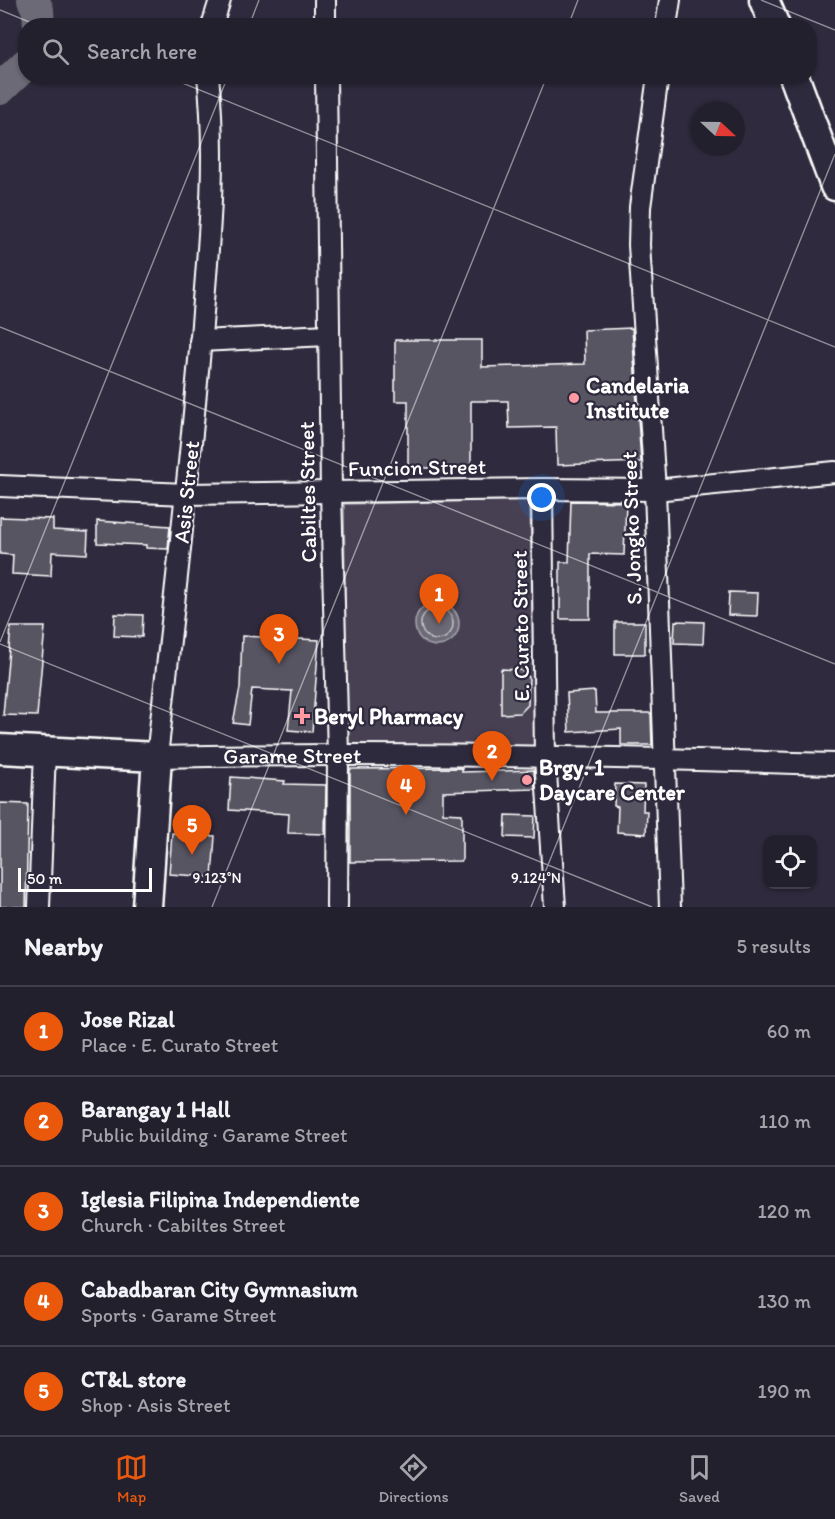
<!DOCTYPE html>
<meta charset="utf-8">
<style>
:root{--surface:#23202e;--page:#2b2836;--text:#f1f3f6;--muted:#a3a3aa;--line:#403e4a;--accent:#ea580c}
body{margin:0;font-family:Itim,sans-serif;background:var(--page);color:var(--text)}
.controls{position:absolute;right:18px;bottom:18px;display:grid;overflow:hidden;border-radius:12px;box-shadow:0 2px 4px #0004}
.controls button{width:54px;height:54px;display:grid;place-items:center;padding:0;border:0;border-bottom:2px solid var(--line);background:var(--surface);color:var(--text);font:30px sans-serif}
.compass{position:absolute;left:691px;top:102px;width:54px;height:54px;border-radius:50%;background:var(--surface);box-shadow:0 2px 4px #0004;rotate:112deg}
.scale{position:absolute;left:18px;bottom:15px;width:134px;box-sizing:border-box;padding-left:6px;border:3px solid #fff;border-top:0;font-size:16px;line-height:21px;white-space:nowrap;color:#fff;-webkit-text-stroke:4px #2f2a3d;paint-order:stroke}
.you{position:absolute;left:542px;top:498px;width:21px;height:21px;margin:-15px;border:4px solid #fff;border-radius:50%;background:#1a73e8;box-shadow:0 0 0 9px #1a73e833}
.badge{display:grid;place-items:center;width:39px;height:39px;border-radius:50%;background:var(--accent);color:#fff;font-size:20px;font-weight:700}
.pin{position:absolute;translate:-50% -50px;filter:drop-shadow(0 2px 3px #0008)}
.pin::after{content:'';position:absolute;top:32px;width:21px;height:18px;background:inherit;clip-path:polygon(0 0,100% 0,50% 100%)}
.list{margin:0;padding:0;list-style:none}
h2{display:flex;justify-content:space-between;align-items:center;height:78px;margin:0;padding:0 24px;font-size:26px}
h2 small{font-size:20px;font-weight:400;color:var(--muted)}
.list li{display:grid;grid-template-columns:39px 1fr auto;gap:18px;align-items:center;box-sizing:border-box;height:90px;padding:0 24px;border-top:2px solid var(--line)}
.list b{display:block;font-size:22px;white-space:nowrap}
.list p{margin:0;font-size:20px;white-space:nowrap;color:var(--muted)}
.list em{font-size:20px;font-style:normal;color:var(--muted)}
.icon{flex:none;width:33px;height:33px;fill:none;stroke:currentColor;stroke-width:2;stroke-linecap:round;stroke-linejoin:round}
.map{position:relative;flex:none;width:835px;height:907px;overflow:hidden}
.search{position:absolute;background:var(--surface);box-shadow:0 2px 4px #0004;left:18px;right:18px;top:18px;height:66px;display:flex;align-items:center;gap:15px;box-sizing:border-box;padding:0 21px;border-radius:24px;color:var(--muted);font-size:22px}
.sheet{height:528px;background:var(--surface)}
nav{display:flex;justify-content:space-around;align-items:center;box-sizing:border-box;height:84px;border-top:2px solid var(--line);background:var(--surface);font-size:16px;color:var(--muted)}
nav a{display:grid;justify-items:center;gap:3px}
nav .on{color:var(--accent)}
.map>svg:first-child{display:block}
.green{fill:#464152;stroke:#a2a0a8;stroke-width:1.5}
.water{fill:#6d6a77;stroke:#a7a6ad;stroke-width:1.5}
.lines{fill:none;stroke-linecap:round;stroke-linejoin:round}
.shore{stroke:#c5c3c9;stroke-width:1.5}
.river{stroke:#6d6a77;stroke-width:32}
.building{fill:#595564;stroke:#fff;stroke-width:1.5}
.street-casing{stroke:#fff;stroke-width:24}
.secondary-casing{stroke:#fff;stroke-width:33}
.street{stroke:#2f2a3d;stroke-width:20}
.secondary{stroke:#2f2a3d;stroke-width:28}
.ticks{fill:none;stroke:#fff;stroke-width:1.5;stroke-opacity:0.45}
.poi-dot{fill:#ff9aa2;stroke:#2f2a3d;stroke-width:2}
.labels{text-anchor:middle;stroke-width:4.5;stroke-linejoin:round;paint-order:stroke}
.poi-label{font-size:22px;font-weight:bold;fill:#fff;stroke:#2f2a3d;text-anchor:start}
.street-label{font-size:22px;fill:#fff;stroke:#2f2a3d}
.ticks-label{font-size:15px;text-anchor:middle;fill:#fff;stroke:#2f2a3d;stroke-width:4.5;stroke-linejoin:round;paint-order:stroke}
</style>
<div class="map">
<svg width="835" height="907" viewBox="0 0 835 907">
<rect width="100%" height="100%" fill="#2f2a3d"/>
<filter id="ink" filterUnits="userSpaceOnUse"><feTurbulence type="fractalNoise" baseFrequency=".0167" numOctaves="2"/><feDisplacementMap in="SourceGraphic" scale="12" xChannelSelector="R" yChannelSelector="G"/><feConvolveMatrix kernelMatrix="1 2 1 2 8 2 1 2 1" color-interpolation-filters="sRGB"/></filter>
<g filter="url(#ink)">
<!-- green -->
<path class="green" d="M 530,500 L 535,746 L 347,745 L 344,504 Z"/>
<!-- water -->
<path class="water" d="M415 624a22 22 0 1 1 44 0a22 22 0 1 1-44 0Z"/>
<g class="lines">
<!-- shore -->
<path class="shore" d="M421 624a16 16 0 1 1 32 0a16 16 0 1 1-32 0Z"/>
<!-- river -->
<path class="river" d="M 33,0 L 38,10 L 39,26
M 0,89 L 26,64"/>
</g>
<!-- building -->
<path class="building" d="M 632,328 L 641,462 L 557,465 L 556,427 L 509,428 L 508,401 L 471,401 L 471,468 L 408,468 L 408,401 L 395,401 L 395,340 L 482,340 L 482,367 L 585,364 L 584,330 Z
M 571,501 L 626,502 L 624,555 L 590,554 L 590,619 L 560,619 L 560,562 L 569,562 Z
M 0,517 L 53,519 L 53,530 L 88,532 L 87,554 L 52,552 L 51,576 L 12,574 L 13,555 L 0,554 Z
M 97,521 L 170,526 L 168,549 L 146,548 L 146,545 L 97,543 Z
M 729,592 L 758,593 L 757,616 L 728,615 Z
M 115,614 L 143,615 L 142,637 L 114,636 Z
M 675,621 L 704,622 L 703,644 L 674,643 Z
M 615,622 L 645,622 L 645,654 L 615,654 Z
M 11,627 L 45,627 L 37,716 L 3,715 Z
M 242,636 L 319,640 L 312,732 L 288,730 L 292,691 L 252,689 L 248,725 L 233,723 L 240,688 Z
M 501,669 L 520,670 L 529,677 L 528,705 L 520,713 L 501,714 Z
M 595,691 L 596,713 L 651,713 L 652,745 L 621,745 L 621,729 L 569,732 L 567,693 Z
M 462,768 L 462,772 L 534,770 L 535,789 L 443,792 L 443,813 L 462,814 L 462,861 L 350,862 L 350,769 Z
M 231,777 L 285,781 L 284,784 L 326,785 L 325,834 L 288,833 L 289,814 L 229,810 Z
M 615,784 L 644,785 L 643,811 L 647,811 L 646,834 L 617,832 L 618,807 L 614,806 Z
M 0,803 L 28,804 L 26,907 L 0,907 Z
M 506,815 L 535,816 L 534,838 L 505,837 Z
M 172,833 L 215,836 L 212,877 L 169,874 Z"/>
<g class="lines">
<!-- street casing -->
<g class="street-casing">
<g id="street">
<path d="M 325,0 L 325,26"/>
<path d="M 212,26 L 220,0"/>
<path d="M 666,26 L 670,0"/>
<path id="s1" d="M 208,76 C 218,167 207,259 200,349 C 188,485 172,621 157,757 C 383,752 609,757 835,764"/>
<path d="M 326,76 L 331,492 L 338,755 L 337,907"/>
<path d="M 658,76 L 640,207 L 639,245 L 655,490 L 670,907"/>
<path d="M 200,341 L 329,335"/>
<path d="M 0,486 L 186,494 L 542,489 L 655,490 L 835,472"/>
<path d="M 542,489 L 545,758 L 555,907"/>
<path d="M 39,907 L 45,751"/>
</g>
</g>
<!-- secondary casing -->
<g class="secondary-casing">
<path id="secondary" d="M 764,0 L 775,26
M 794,76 L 835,186
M 0,749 L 157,757 L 147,907"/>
</g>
<!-- street -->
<use href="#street" class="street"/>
<!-- secondary -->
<use href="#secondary" class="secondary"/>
</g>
</g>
<!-- ticks -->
<path class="ticks" d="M 761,0 L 835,30M 0,10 L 39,26M 249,26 L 259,0M 568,26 L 578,0M 165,76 L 835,347M 0,327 L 835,664M 0,642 L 228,76M 0,644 L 652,907M 212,907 L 547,76M 531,907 L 835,154"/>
<!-- markers -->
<g class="poi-dot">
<circle cx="574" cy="398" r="6"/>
<path d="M299 707h6v6h6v6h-6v6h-6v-6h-6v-6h6z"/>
<circle cx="527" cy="780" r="6"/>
</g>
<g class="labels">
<!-- poi labels -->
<g class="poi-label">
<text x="586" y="393">Candelaria<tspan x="586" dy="25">Institute</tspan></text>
<text x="314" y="724">Beryl Pharmacy</text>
<text x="539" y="775">Brgy. 1<tspan x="539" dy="25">Daycare Center</tspan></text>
</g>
<!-- street labels -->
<g class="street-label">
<text transform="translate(417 467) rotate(-1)" y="8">Funcion Street</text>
<text transform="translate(186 492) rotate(-84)" y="8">Asis Street</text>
<text transform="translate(307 492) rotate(-91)" y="8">Cabiltes Street</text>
<text transform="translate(631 528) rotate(-92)" y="8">S. Jongko Street</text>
<text transform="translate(520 626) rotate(-91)" y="8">E. Curato Street</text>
<text dy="8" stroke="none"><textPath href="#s1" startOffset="819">Garame Street</textPath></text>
</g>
</g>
<g class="ticks-label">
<text x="217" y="883">9.123°N</text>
<text x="536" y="883">9.124°N</text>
</g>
</svg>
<div class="controls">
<button><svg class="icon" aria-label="locate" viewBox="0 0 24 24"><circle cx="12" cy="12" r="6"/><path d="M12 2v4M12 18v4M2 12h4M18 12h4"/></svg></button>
</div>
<svg class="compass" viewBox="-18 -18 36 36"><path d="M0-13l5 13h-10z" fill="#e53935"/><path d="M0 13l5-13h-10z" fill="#a3a3aa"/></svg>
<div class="scale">50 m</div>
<div class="you"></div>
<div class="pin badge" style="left:439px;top:624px">1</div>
<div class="pin badge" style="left:492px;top:781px">2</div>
<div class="pin badge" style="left:279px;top:664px">3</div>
<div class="pin badge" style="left:406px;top:815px">4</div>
<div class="pin badge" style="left:192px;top:855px">5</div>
<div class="search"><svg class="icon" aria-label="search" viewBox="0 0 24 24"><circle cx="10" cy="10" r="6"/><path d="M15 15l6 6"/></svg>Search here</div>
</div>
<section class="sheet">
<h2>Nearby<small>5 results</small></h2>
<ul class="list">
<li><span class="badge">1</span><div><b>Jose Rizal</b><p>Place · E. Curato Street</p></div><em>60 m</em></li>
<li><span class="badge">2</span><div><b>Barangay 1 Hall</b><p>Public building · Garame Street</p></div><em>110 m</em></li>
<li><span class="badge">3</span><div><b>Iglesia Filipina Independiente</b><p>Church · Cabiltes Street</p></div><em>120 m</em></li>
<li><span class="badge">4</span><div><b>Cabadbaran City Gymnasium</b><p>Sports · Garame Street</p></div><em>130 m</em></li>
<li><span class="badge">5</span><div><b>CT&amp;L store</b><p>Shop · Asis Street</p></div><em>190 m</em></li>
</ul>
</section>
<nav>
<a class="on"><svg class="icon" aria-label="map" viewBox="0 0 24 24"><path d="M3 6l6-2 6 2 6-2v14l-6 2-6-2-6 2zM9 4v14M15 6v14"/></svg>Map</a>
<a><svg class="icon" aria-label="directions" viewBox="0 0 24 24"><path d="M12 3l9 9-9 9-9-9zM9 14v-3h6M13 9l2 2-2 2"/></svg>Directions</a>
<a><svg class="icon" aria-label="saved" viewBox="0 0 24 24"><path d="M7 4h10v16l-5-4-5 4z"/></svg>Saved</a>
</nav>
